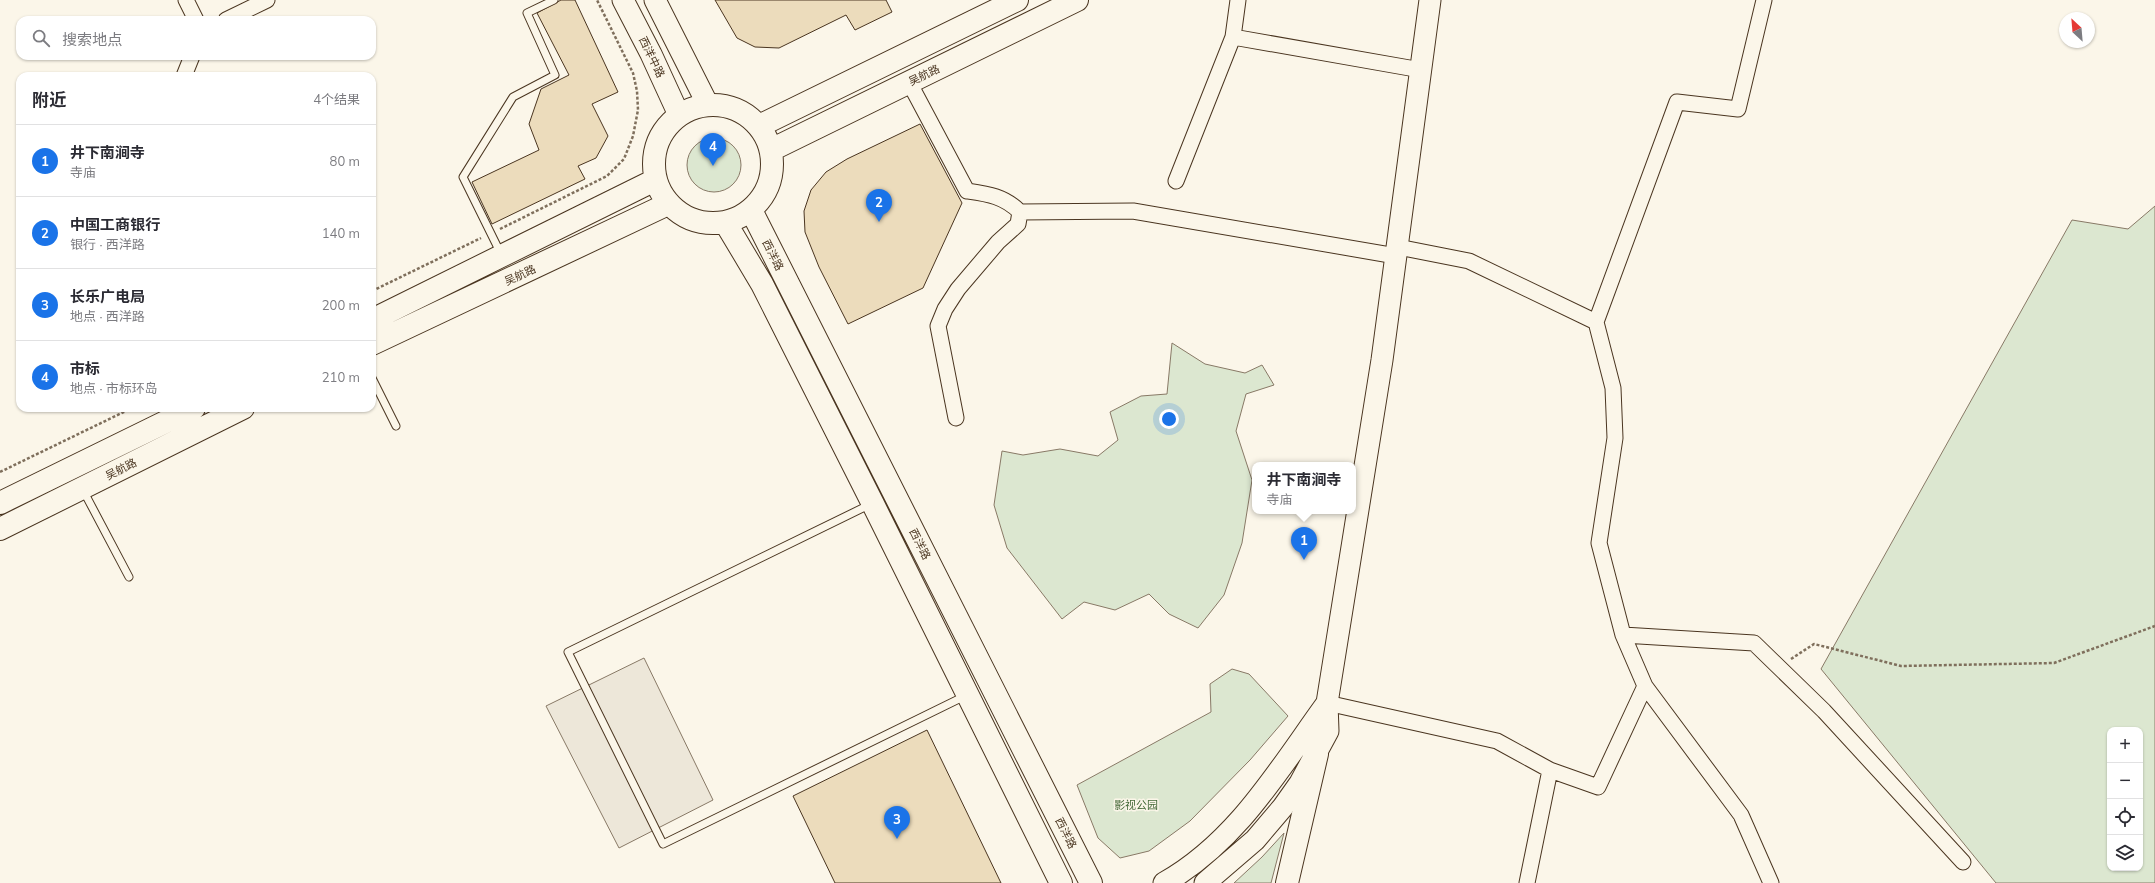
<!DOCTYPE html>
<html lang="zh">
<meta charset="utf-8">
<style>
:root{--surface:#fff;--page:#f7f7f7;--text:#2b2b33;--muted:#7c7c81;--line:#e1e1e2;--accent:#1a73e8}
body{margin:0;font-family:Mulish,"Noto Sans SC",sans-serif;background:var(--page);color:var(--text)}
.controls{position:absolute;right:12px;bottom:12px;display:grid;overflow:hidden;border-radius:8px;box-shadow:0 1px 3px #0004}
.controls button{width:36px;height:36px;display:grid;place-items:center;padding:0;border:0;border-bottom:1px solid var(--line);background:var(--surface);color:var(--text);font:20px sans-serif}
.compass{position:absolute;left:2059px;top:12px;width:36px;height:36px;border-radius:50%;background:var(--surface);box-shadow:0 1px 3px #0004;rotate:334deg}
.you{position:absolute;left:1169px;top:419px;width:14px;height:14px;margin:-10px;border:3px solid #fff;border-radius:50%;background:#1a73e8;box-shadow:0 0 0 6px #1a73e833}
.badge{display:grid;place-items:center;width:26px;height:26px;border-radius:50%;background:var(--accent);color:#fff;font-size:13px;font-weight:700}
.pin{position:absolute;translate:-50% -33px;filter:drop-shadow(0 1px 2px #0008)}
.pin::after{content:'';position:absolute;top:21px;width:14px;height:12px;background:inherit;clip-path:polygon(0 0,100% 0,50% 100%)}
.popup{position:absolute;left:1252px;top:462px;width:104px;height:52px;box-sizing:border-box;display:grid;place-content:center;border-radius:8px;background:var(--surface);filter:drop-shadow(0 1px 3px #0005);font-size:13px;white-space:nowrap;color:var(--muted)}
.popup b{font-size:15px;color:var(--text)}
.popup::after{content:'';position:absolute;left:50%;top:100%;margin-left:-8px;border:8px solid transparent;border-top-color:var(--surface)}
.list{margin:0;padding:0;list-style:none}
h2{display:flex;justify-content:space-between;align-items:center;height:52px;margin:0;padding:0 16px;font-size:17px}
h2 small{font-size:13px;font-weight:400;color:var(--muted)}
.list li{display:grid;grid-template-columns:26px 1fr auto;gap:12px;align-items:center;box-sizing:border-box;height:72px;padding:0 16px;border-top:1px solid var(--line)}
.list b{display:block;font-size:15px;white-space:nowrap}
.list p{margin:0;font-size:13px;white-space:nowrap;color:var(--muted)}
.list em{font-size:13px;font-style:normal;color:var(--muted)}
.icon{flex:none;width:22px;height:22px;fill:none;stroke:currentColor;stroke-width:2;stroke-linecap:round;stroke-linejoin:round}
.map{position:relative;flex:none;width:2155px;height:883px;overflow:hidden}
.search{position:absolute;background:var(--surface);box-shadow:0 1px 3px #0004;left:16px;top:16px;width:360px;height:44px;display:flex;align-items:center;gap:10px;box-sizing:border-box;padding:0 14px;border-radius:12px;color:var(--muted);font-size:15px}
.panel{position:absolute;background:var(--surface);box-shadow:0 1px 3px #0004;left:16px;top:72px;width:360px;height:340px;border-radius:12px}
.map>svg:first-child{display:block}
.green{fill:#dce7d0;stroke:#887966;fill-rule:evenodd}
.parking{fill:#ede7d9;stroke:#887966}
.building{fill:#ecdcbc;stroke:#4a3520}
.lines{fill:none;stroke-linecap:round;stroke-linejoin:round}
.lane-casing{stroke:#4a3520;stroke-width:9}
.street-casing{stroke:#4a3520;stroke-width:17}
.secondary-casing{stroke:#4a3520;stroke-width:23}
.primary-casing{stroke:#4a3520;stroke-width:24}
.path{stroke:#7f6f5c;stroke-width:2.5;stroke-dasharray:3 2;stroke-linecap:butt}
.lane{stroke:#fbf6e9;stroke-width:7}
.street{stroke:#fbf6e9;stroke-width:15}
.secondary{stroke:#fbf6e9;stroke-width:21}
.primary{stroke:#fbf6e9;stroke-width:22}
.labels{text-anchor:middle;stroke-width:3;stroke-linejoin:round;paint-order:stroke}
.street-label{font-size:11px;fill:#4a3520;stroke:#fbf6e9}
.park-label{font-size:11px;fill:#436837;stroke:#fbf6e9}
</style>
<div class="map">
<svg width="2155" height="883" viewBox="0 0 2155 883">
<rect width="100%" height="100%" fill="#fbf6e9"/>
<!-- green -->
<path class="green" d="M687 165a27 27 0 1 1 54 0a27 27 0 1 1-54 0Z
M 2155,206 L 2155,883 L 1996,883 L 1821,669 L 2072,220 L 2128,229 ZM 2110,730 L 2140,730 L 2140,868 L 2110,868 Z
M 1172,343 L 1205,364 L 1245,373 L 1262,365 L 1274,385 L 1246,394 L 1236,431 L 1252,480 L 1242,543 L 1224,595 L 1198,628 L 1169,614 L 1149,594 L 1115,610 L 1084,602 L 1062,619 L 1007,548 L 994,505 L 1002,451 L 1023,455 L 1060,449 L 1098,456 L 1118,440 L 1110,412 L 1141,396 L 1167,394 Z
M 1232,669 L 1249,674 L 1288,716 L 1250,760 L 1190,821 L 1149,851 L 1120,858 L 1098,838 L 1077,785 L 1211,712 L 1210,684 Z
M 1284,833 L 1271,883 L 1234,883 L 1262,857 Z"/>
<!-- parking -->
<path class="parking" d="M 644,658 L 713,800 L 619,848 L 546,706 Z"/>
<!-- building -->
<path class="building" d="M 561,0 L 575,0 L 618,92 L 592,104 L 608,136 L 596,158 L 578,166 L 585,179 L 492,224 L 472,182 L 539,150 L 529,124 L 541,89 L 569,75 L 537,13 Z
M 715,0 L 886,0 L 892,12 L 855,30 L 846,15 L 779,48 L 755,47 L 737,38 Z
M 920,124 L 962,203 L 923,288 L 848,324 L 819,267 L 805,232 L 804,211 L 811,190 L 826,172 L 847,159 Z
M 927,730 L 1001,883 L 835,883 L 793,796 Z"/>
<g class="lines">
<!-- lane casing -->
<g class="lane-casing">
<path id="lane" d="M 501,254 L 463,177 L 513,97 L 555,75 L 527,13 L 554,0
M 372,378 L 396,426
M 83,490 L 129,577
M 871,504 L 568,652 L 663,844 L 965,696"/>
</g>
<!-- street casing -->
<g class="street-casing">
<path id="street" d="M 186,0 L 196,20
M 226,20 L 267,0
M 1233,37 L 1421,70
M 184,76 L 192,56
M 909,82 L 967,191 C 988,194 1004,196 1020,212 L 1018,224 L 998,242 L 958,289 L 945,309 L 938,326 L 956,418
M 1176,181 L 1233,37 L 1238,0
M 1020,212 L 1133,211 L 1396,256
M 1398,247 L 1469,261 L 1596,322 L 1677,102 L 1738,109 L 1764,0
M 1623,635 L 1754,643 L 1824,711 L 1963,862
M 1645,686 L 1741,815 L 1771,883
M 1327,703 L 1497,741 L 1550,770
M 1527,883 L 1550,770 L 1598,787 L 1645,686 L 1623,635 L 1599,543 L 1615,438 L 1613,388 L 1596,322"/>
</g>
<!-- secondary casing -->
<g class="secondary-casing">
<path id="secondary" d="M 623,0 L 651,54 L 679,115
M 655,0 L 708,105
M 1164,883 C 1237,842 1279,769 1327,703
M 1205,883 L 1255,840 L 1283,807 L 1300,783 L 1328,731 L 1327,703 L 1382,360 L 1430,0"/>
</g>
<!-- primary casing -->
<g class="primary-casing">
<path id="primary" d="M654 164a59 59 0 1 1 118 0a59 59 0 1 1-118 0Z
M 759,126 L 1017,0
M 771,150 L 1077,0
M 751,210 L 1091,883
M 725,222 L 762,284 L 873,504 L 1061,883
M 372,320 L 655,180
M 372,344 L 668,204
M 0,503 L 194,408
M 0,529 L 243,408
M 1287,883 L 1317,754"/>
</g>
<!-- path -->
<path class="path" d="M 500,229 L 607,176 L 624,159 L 633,136 L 638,110 L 637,91 L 633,73 L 597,0
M 372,291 L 481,238
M 0,472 L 132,408
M 1791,659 L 1814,644 L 1901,666 L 2054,663 L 2155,626"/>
<!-- lane -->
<use href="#lane" class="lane"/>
<!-- street -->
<use href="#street" class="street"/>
<!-- secondary -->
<use href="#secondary" class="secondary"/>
<!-- primary -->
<use href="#primary" class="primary"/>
</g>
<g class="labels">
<!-- street labels -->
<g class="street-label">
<text transform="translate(652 57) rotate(64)" y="4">西洋中路</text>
<text transform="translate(924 75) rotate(-26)" y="4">吴航路</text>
<text transform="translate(773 255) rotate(63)" y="4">西洋路</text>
<text transform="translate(520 275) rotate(-25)" y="4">吴航路</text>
<text transform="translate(121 469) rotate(-27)" y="4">吴航路</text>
<text transform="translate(920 544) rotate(63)" y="4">西洋路</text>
<text transform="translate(1066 833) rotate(63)" y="4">西洋路</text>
</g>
<!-- park labels -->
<g class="park-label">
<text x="1136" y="809">影视公园</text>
</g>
</g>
</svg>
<div class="controls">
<button>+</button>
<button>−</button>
<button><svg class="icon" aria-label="locate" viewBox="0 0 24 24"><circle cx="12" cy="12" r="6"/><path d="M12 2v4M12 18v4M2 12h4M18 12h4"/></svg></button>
<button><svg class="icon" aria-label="layers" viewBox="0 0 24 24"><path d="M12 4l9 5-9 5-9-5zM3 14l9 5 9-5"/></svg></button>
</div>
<svg class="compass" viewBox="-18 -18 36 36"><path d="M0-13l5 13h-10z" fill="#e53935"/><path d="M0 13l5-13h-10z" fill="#7c7c81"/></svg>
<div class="you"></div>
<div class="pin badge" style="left:1304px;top:560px">1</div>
<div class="popup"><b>井下南涧寺</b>寺庙</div>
<div class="pin badge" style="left:879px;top:222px">2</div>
<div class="pin badge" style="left:897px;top:839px">3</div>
<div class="pin badge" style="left:713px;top:166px">4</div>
<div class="search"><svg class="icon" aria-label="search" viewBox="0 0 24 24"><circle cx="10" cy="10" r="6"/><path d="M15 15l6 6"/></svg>搜索地点</div>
<section class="panel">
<h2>附近<small>4个结果</small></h2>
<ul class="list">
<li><span class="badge">1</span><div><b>井下南涧寺</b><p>寺庙</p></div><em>80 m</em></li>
<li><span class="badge">2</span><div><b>中国工商银行</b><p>银行 · 西洋路</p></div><em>140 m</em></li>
<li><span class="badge">3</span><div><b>长乐广电局</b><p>地点 · 西洋路</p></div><em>200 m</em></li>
<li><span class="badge">4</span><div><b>市标</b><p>地点 · 市标环岛</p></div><em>210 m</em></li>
</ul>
</section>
</div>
